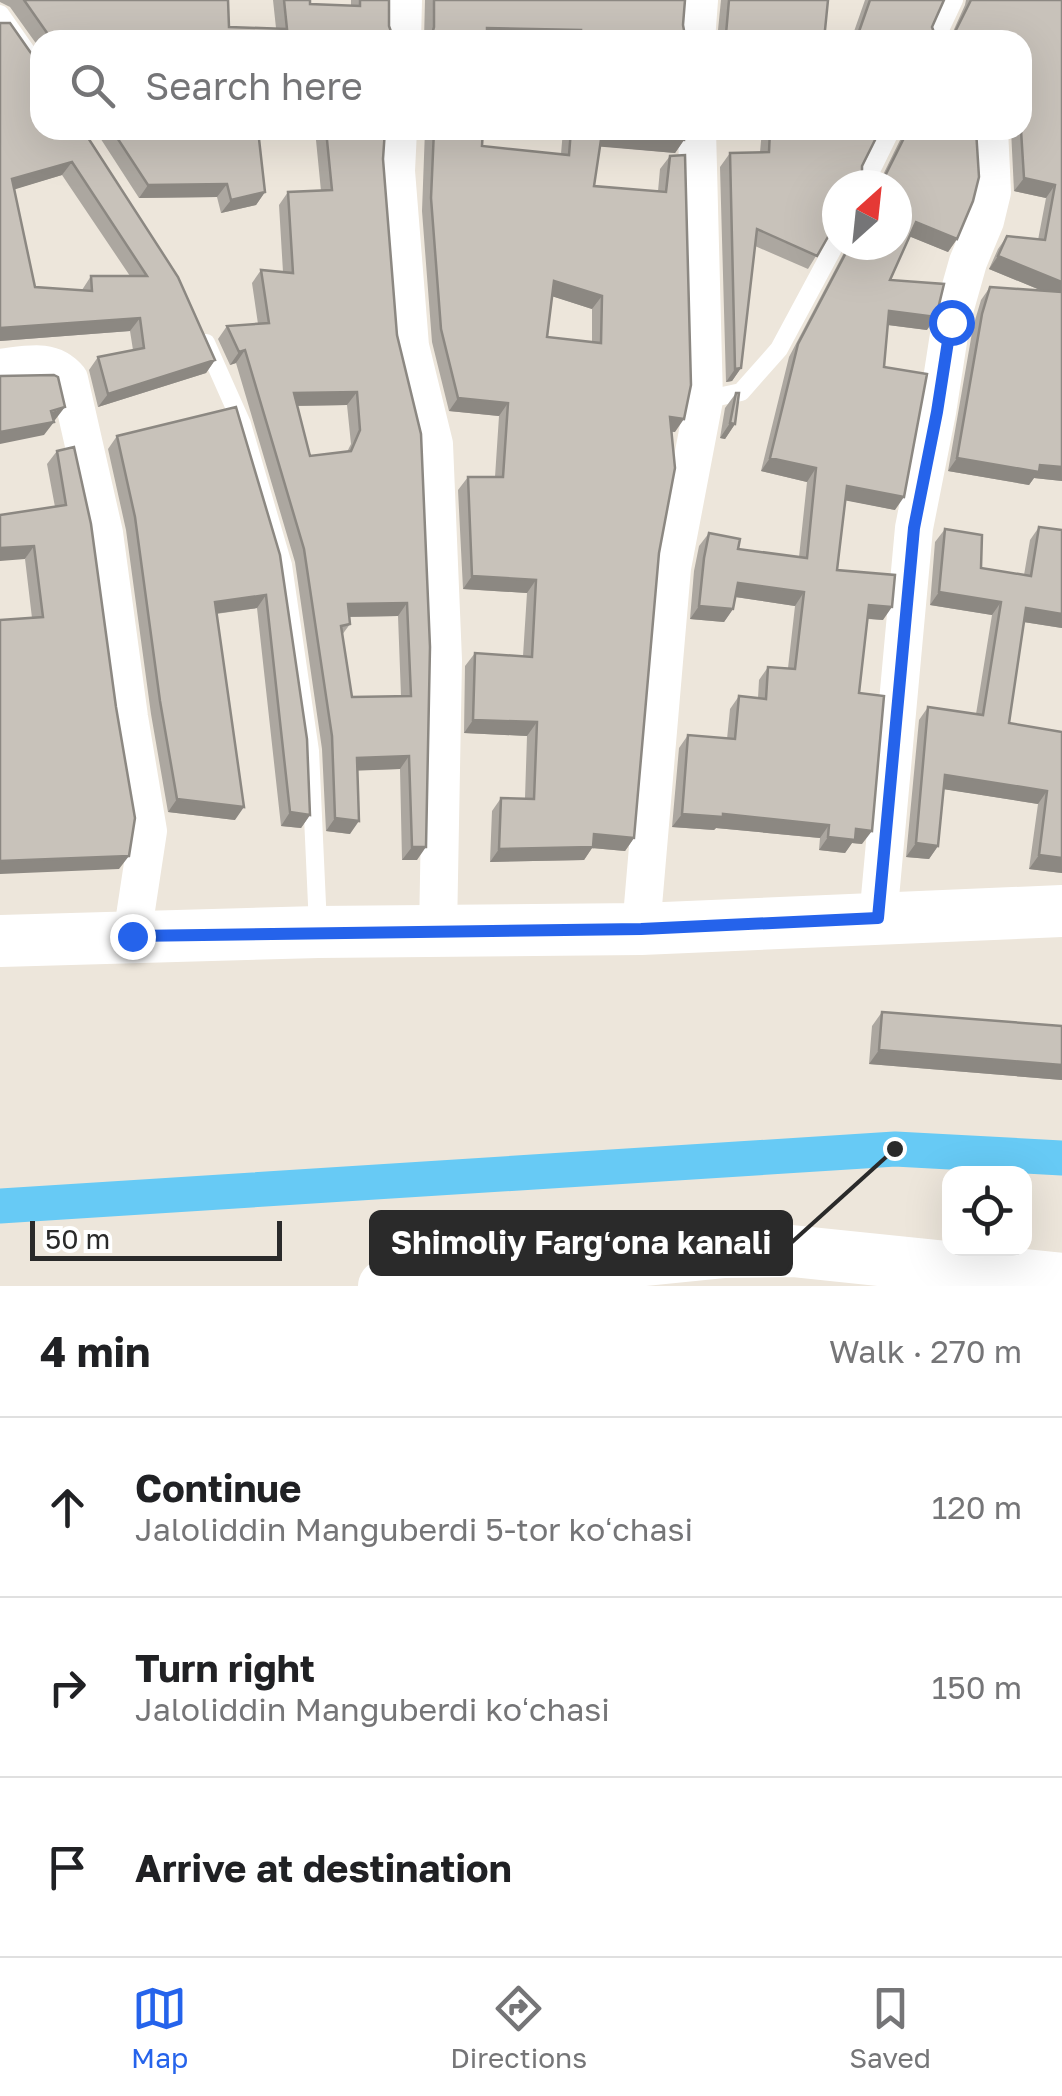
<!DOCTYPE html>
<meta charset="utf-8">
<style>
:root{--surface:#fff;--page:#f6f6f6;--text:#202124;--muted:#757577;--line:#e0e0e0;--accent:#2563eb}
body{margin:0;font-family:"Golos Text",sans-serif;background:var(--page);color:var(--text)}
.controls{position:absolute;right:30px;bottom:30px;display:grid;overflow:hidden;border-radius:20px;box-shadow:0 10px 40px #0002}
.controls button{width:90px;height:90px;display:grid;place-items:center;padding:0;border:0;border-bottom:2px solid var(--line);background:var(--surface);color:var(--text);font:50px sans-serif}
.compass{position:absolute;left:822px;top:170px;width:90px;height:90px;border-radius:50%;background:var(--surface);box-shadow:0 10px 40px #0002;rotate:27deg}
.scale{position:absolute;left:30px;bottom:25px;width:252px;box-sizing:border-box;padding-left:10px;border:5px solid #2a2a2a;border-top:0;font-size:28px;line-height:35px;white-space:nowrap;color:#2a2a2a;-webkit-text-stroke:8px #fff;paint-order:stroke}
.stop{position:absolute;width:30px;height:30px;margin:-22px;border:8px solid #2563eb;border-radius:50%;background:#fff}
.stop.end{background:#2563eb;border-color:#fff;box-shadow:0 2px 10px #0008}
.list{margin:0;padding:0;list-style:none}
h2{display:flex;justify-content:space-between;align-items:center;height:130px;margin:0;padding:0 40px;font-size:42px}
h2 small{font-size:32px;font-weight:400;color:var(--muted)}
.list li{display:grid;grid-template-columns:65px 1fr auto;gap:30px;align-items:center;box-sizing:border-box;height:180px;padding:0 40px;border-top:2px solid var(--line)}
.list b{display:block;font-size:38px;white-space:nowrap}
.list p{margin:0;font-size:32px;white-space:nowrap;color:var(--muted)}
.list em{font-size:32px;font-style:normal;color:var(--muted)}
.icon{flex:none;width:55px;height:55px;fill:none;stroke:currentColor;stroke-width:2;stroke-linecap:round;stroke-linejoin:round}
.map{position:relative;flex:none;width:1062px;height:1286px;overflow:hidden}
.search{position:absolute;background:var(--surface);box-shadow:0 10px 40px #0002;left:30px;right:30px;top:30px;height:110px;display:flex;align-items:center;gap:25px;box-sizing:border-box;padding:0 35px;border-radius:30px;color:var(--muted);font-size:38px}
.sheet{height:670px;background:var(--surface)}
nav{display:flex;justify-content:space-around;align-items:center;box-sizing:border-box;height:140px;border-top:2px solid var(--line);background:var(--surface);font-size:28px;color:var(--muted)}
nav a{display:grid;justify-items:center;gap:5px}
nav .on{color:var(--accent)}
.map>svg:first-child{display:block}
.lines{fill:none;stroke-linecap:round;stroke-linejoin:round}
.canal{stroke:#67caf5;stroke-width:35}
.lane{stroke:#fff;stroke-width:18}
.street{stroke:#fff;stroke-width:38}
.secondary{stroke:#fff;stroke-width:52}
.wall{fill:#aca7a0;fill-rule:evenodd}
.shaded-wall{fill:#8c8882}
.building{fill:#c8c2ba;stroke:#8c8882;stroke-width:2.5;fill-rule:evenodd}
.route{stroke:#2563eb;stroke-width:12}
.leader{fill:none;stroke:#2a2a2a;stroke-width:4}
.callout-dot{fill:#2a2a2a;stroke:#fff;stroke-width:4}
.callout{fill:#2a2a2a;stroke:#2a2a2a;stroke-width:4}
.callout-label{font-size:32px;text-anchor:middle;font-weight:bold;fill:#fff}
</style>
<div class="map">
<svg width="1062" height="1286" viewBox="0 0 1062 1286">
<rect width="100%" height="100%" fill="#ede6db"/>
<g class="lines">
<!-- canal -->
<path class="canal" d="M 0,1206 L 895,1149 L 1062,1158"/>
<!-- lane -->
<path class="lane" d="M 0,14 L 40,71
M 935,40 L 954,0
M 864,185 L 891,130
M 206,343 L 242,424 L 283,565 L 310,751 L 318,926
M 704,400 L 741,392 L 779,349 L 837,241"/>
<!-- street -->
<path class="street" d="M 402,40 L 403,0
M 696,40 L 699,0
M 398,130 L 396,171 L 410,346 L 434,444 L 443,660 L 438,932
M 0,368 C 26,365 51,357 69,379 L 104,533 L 129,717 L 148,831 L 132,936
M 878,919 L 914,528 L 937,412 L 951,322 L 968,262 L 985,221 L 992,192 L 989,130
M 641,929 L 672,568 L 704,400 L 697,130"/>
<!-- secondary -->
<path class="secondary" d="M 0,941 L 318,932 L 641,929 L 1062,911
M 384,1286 L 725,1252 L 792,1251 L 1062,1279"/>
</g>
<!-- wall -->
<path class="wall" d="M 0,0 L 228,0 L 229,27 L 276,28 L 273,0 L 310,0 L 310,4 L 351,6 L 351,0 L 389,0 L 389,26 L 394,40 L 40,40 L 40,49 L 10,7 L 0,2 Z
M 425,0 L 685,0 L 683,25 L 685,36 L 688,40 L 424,40 Z
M 721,0 L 828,0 L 824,40 L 717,40 Z
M 865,0 L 944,0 L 932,27 L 935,35 L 946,39 L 951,36 L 965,5 L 966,0 L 1062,0 L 1062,481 L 1034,478 L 1029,485 L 948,471 L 973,327 L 981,300 L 990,287 L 1040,290 L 989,269 L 998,249 L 1007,236 L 1038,240 L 1046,198 L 1014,191 L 1011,130 L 1022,130 L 1022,40 L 851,40 Z
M 0,23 L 83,130 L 215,360 L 206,373 L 98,407 L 89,370 L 98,357 L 133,350 L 130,331 L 0,341 ZM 62,175 L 130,276 L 91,276 L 82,290 L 35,287 L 14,189 Z
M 95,130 L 258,130 L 265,192 L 256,205 L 221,213 L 217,197 L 139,198 Z
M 315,130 L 385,130 L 383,159 L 397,335 L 417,860 L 402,860 L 400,769 L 358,770 L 350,834 L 326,831 L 322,749 L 295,562 L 236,363 L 230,365 L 218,339 L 227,326 L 258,324 L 252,283 L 261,270 L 283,272 L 279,205 L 288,192 L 321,191 ZM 347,405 L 351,444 L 347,452 L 310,456 L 297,406 ZM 398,616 L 401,696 L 352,697 L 342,635 L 350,624 L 349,617 Z
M 425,130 L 483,130 L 482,146 L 561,154 L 563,130 L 684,130 L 684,140 L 675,153 L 600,146 L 594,186 L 658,191 L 660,169 L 670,156 L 675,432 L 672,432 L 659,553 L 634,838 L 625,851 L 592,848 L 584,860 L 490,862 L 492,811 L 501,798 L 525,798 L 527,736 L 464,733 L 465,666 L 475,653 L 523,656 L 527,593 L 463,589 L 458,490 L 468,477 L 495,477 L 499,416 L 449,411 L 432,342 L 422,211 ZM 552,296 L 592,309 L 592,342 L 547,337 Z
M 762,130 L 880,130 L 862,166 L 862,178 L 869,183 L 879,183 L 902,136 L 903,130 L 976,130 L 957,239 L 948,252 L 909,236 L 890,280 L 927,330 L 888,325 L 884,367 L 895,510 L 846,500 L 837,570 L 883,620 L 868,619 L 859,693 L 862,844 L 852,843 L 845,853 L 819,850 L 820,838 L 716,828 L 714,830 L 672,827 L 679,748 L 688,735 L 727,739 L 730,709 L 739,696 L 758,698 L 759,680 L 768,667 L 788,668 L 795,606 L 735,597 L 733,609 L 724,622 L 690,619 L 694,571 L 699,546 L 709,533 L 738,549 L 799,557 L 807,482 L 761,471 L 789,357 L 848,245 L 897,245 L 897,185 L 832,230 L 808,269 L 755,246 L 741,368 L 732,381 L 726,382 L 720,167 L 730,153 L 760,152 Z
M 736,393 L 735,424 L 725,439 L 720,438 L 725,408 Z
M 236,407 L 310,815 L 301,828 L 281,826 L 257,608 L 216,614 L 235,820 L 168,812 L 151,714 L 126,530 L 108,449 L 117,436 Z
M 74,447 L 119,869 L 32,618 L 25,559 L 55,507 L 47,464 L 57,451 Z
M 1039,527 L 1062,530 L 1062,628 L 1024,622 L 1009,723 L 1062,732 L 1062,873 L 1029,869 L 1038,804 L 944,789 L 938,846 L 929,859 L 906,857 L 919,720 L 928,707 L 976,714 L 992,615 L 930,605 L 935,542 L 945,529 L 981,568 L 1024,575 L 1030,540 Z
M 882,1012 L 1062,1026 L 1062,1080 L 869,1064 L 872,1026 Z"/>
<!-- shaded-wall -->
<path class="shaded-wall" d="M 487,28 L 581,30 L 574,40 L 479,40 Z
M 726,34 L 777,39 L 722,40 Z
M 602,133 L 684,140 L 675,153 L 593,146 Z
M 72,162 L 62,175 L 3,193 L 12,179 Z
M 1024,178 L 1055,185 L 1046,198 L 1014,191 Z
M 227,184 L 217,197 L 139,198 L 148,185 Z
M 265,192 L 256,205 L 221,213 L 231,200 Z
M 916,222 L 957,239 L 948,252 L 906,235 Z
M 998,256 L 1062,282 L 1062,299 L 989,269 Z
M 554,281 L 602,296 L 592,309 L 545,294 Z
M 889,311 L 936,317 L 927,330 L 880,324 Z
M 140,318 L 130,331 L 0,341 L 0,328 Z
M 245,350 L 236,363 L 230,365 L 239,352 Z
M 215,360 L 206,373 L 98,407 L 108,394 Z
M 741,368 L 732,381 L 726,382 L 735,369 Z
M 357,392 L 347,405 L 285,406 L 294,393 Z
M 458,398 L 508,403 L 499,416 L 449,411 Z
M 65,407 L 55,420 L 45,424 L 54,422 L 44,435 L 0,444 L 0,432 Z
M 670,417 L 684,419 L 675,432 L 661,430 Z
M 730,423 L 735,424 L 725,439 L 720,438 Z
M 770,458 L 816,468 L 807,482 L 761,471 Z
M 957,458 L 1062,467 L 1062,481 L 1034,478 L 1029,485 L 948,471 Z
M 847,486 L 904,497 L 895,510 L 838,499 Z
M 34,546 L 25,559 L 0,561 L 0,548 Z
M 472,576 L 536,580 L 527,593 L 463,589 Z
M 738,583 L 804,592 L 795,606 L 729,596 Z
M 939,592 L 1001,602 L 992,615 L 930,605 Z
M 266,595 L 257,608 L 205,615 L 215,602 Z
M 407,603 L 398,616 L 339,617 L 348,604 Z
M 869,605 L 892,607 L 883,620 L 860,618 Z
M 699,606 L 733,609 L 724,622 L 690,619 Z
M 1026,608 L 1062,614 L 1062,628 L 1017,621 Z
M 473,720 L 537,722 L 527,736 L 464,733 Z
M 409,756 L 400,769 L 348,771 L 357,758 Z
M 945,775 L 1047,791 L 1038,804 L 936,788 Z
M 177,799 L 244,807 L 235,820 L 168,812 Z
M 290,812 L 310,815 L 301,828 L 281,826 Z
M 682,814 L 723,814 L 829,825 L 820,838 L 716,828 L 714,830 L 672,827 Z
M 335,818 L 359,821 L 350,834 L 326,831 Z
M 856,829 L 872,831 L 862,844 L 852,843 L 845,853 L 819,850 L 828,837 Z
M 594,834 L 634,838 L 625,851 L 592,848 L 584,860 L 490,862 L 499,849 Z
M 916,843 L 938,846 L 929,859 L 906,857 Z
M 412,847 L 426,847 L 417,860 L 402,860 Z
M 1039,855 L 1062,858 L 1062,873 L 1029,869 Z
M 129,856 L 119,869 L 0,874 L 0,861 Z
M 879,1050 L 1062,1065 L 1062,1080 L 869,1064 Z"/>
<!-- building -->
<path class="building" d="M 24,0 L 228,0 L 229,27 L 287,29 L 284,0 L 310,0 L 310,4 L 360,6 L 360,0 L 389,0 L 389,26 L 394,40 L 52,40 Z
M 434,0 L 685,0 L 683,25 L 685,36 L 688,40 L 580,40 L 581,30 L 487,28 L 487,40 L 428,40 L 431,38 L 434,27 Z
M 729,0 L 828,0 L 824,40 L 777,40 L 726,34 Z
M 870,0 L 944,0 L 932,27 L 935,35 L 946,39 L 955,32 L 971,0 L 1062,0 L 1062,282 L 998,256 L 1007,236 L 1045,240 L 1055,185 L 1024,178 L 1021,130 L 1022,40 L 856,40 Z
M 0,23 L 10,23 L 40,66 L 40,130 L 83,130 L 178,277 L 215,360 L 108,394 L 98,357 L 144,348 L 140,318 L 0,328 ZM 72,162 L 147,276 L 91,276 L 92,291 L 35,287 L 12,179 Z
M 112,130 L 258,130 L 265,192 L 231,200 L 227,184 L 148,185 Z
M 326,130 L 385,130 L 383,159 L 397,335 L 421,434 L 430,647 L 426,847 L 412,847 L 409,756 L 357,758 L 359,821 L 335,818 L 332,736 L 304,549 L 245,350 L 239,352 L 227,326 L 269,323 L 261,270 L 293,273 L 288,192 L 332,190 ZM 357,392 L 360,430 L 351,451 L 310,456 L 294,393 ZM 407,603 L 411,696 L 352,697 L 341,626 L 350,624 L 348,604 Z
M 434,130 L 483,130 L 482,146 L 569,155 L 571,130 L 684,130 L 684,140 L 602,133 L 594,186 L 666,192 L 670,156 L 685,155 L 691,385 L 684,419 L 670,417 L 675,468 L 659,553 L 634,838 L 594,834 L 593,847 L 499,849 L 501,798 L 534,799 L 537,722 L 473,720 L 475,653 L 532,657 L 536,580 L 472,576 L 468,477 L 503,477 L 508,403 L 458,398 L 441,329 L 431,198 ZM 554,281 L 602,296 L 601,343 L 547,337 Z
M 770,130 L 880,130 L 862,166 L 862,178 L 869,183 L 879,183 L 884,178 L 908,130 L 976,130 L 979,177 L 973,201 L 957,239 L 916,222 L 890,280 L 944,284 L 936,317 L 889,311 L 884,367 L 927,374 L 904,497 L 847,486 L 837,570 L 895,575 L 892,607 L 869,605 L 859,693 L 884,696 L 872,831 L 856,829 L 855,840 L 828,837 L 829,825 L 723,814 L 723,817 L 682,814 L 688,735 L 735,739 L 739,696 L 766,699 L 768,667 L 795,669 L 804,592 L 738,583 L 733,609 L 699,606 L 704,558 L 709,533 L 740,539 L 738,549 L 807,558 L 816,468 L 770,458 L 798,344 L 850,245 L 897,245 L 897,185 L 837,185 L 837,221 L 817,256 L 757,229 L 741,368 L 735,369 L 730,153 L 769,152 Z
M 990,287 L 1062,292 L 1062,467 L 1040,465 L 1039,472 L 957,458 L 982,314 Z
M 54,375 L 58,377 L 65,407 L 51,411 L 54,422 L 0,432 L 0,376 Z
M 736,393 L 739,393 L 735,424 L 730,423 Z
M 236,407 L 280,555 L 307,739 L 310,815 L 290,812 L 266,595 L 215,602 L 244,807 L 177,799 L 160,701 L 135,517 L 117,436 Z
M 74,447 L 91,524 L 116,707 L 135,818 L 129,856 L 0,861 L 0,620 L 43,617 L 34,546 L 0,548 L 0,515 L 66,505 L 57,451 Z
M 1039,527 L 1062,530 L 1062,614 L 1026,608 L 1009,723 L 1062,732 L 1062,858 L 1039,855 L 1047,791 L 945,775 L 938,846 L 916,843 L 928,707 L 983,715 L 1001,602 L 939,592 L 945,529 L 982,535 L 981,568 L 1031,576 Z
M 882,1012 L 1062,1026 L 1062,1065 L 879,1050 Z"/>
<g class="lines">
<!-- route -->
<path class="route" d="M 132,936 L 641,929 L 878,918 L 914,528 L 937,412 L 951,322"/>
</g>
<!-- callouts -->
<path class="leader" d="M895 1149L791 1243"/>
<circle class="callout-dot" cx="895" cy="1149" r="10"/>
<rect class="callout" x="371" y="1212" width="420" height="62" rx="10"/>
<g class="callout-label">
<text x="581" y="1254">Shimoliy Fargʻona kanali</text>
</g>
</svg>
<div class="controls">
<button><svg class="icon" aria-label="locate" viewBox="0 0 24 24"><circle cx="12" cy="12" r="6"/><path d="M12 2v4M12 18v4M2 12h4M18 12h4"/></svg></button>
</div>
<svg class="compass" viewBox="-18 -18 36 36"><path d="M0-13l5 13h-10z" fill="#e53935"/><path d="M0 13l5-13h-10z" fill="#757577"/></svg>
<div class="scale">50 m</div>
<div class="stop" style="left:951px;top:322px"></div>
<div class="stop end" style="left:132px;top:936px"></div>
<div class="search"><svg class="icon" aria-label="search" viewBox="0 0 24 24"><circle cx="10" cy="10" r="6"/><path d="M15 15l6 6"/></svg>Search here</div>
</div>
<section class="sheet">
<h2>4 min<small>Walk · 270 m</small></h2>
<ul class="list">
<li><svg class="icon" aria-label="ahead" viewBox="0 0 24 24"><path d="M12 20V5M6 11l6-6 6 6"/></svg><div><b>Continue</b><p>Jaloliddin Manguberdi 5-tor koʻchasi</p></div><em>120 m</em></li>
<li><svg class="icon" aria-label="right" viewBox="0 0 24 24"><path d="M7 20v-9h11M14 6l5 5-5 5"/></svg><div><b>Turn right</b><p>Jaloliddin Manguberdi koʻchasi</p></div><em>150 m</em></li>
<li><svg class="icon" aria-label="arrive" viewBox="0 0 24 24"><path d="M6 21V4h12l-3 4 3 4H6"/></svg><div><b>Arrive at destination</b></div></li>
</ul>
</section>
<nav>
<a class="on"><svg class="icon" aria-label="map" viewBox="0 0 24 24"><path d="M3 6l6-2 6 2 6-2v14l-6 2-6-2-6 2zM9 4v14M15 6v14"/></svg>Map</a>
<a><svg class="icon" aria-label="directions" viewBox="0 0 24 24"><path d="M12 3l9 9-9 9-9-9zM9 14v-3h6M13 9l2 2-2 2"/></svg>Directions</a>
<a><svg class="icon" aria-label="saved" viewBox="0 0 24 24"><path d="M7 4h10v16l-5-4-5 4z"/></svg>Saved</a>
</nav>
